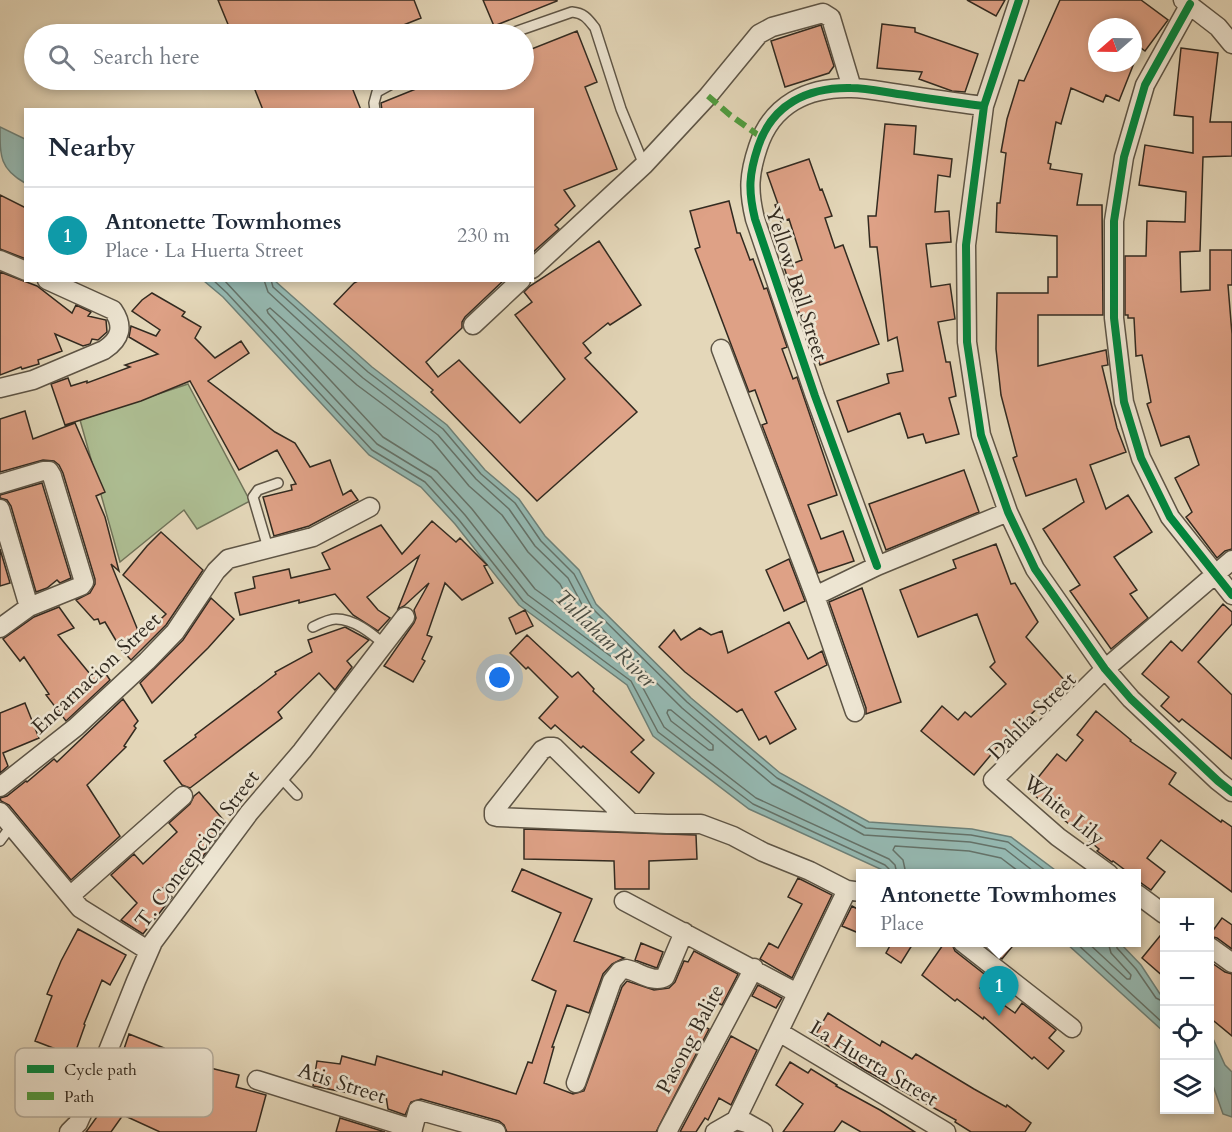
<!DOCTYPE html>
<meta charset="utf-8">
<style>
:root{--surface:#fff;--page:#f2f2f3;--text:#1f2937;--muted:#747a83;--line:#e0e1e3;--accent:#8f2418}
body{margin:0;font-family:Cardo,serif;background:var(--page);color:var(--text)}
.controls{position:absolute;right:18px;bottom:18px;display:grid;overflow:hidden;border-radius:0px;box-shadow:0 3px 9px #0003}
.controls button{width:54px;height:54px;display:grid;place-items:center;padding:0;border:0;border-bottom:2px solid var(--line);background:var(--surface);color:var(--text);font:30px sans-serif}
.compass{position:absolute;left:1088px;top:18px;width:54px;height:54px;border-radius:50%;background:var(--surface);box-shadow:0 3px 9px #0003;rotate:250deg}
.you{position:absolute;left:500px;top:678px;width:21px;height:21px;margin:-15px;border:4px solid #fff;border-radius:50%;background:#1a73e8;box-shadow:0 0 0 9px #1a73e833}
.badge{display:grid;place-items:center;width:39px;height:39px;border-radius:50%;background:var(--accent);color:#fff;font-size:20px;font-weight:700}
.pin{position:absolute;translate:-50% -50px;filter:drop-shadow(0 2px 3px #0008)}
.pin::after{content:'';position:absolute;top:32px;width:21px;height:18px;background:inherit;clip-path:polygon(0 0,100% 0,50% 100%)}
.popup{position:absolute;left:856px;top:869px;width:285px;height:78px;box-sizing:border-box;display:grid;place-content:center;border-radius:0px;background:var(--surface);filter:drop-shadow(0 2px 4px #0005);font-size:20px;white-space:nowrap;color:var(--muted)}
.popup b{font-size:22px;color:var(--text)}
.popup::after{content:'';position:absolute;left:50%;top:100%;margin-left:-12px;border:12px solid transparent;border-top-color:var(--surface)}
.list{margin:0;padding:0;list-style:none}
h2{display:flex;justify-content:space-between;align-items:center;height:78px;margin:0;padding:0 24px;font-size:26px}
h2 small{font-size:20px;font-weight:400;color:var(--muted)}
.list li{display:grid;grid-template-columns:39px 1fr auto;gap:18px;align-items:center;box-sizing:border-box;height:96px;padding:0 24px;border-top:2px solid var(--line)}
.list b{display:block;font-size:22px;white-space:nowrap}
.list p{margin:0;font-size:20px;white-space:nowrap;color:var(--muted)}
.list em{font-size:20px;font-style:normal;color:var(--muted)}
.icon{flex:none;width:33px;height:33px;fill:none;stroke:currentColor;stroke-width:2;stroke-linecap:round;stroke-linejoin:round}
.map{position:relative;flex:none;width:1232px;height:1132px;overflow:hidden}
.search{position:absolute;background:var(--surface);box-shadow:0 3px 9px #0003;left:24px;top:24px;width:510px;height:66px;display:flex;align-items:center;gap:15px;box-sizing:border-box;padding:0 21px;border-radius:33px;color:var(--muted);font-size:22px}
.panel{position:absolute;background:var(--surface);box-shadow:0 3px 9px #0003;left:24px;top:108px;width:510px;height:174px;border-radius:0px}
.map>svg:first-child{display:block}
.green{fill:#aebf94;stroke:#70745a;stroke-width:1.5}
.water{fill:#95b9b2;stroke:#6d8078;stroke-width:1.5}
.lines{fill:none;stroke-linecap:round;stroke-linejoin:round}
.shore{stroke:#647269;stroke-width:1.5}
.building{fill:#dea186;stroke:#322a20;stroke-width:1.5}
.service-casing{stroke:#5e5546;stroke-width:12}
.minor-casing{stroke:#5e5546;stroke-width:21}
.service{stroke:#ede5d2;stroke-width:9}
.minor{stroke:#ede5d2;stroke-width:18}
.quiet{stroke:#509c3f;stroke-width:6;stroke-dasharray:12 6;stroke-linecap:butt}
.cycleway-casing{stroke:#ede5d2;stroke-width:11}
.cycleway{stroke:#00873e;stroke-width:8}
.labels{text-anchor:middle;stroke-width:5;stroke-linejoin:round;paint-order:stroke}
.street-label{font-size:21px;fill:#322a20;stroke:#ede5d2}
.water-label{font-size:22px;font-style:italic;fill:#4b4e44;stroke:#ede5d2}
.key{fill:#ede5d2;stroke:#b5ad9d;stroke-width:1.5}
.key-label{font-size:16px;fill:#322a20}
</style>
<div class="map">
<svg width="1232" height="1132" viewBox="0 0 1232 1132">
<rect width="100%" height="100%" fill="#e4d7b9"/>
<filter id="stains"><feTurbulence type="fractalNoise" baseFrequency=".00333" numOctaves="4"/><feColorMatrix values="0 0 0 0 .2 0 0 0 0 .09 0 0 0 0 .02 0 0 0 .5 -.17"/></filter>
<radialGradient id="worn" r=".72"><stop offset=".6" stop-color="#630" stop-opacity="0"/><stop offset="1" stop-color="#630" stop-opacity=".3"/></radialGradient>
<!-- green -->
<path class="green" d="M 188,384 L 250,501 L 197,529 L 184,510 L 120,562 L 80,420 Z"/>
<!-- water -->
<path class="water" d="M 0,127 L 25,139 L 25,183 C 0,169 0,157 0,127 Z
M 204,281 L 275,281 L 372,367 L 447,425 L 485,470 L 519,499 L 545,536 L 579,570 L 596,604 L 691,698 L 780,773 L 869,822 L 972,829 L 1011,837 L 1059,873 L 889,873 L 749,809 L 653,736 L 627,685 L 519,605 L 455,524 L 421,487 L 369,455 L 223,297 Z
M 1066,943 L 1120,943 L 1141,965 L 1160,994 L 1164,997 L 1164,1032 Z
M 1210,1032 L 1225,1065 L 1232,1072 L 1232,1117 L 1223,1114 L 1210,1077 Z"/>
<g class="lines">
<!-- shore -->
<path class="shore" d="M 213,280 L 227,293 L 372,450 L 425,482 L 459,520 L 523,601 L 631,681 L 658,732 L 753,804 L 885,865 L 889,869 L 889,874
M 224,280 L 377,444 L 431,477 L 465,515 L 528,595 L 636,675 L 664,727 L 756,798 L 889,859 L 895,865 L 897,874
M 264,280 L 268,292 L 322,342 L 363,378 L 438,435 L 476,479 L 509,509 L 535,546 L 568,578 L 587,614 L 682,708 L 772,784 L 864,835 L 970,842 L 1005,849 L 1037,874
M 271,280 L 273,287 L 368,372 L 443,429 L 481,474 L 515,503 L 541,541 L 574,574 L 592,608 L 687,702 L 777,778 L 866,828 L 971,835 L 1008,842 L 1050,874
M 270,308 L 357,385 L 432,441 L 469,486 L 502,515 L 528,552 L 560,584 L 575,612 L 574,615 L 571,615 L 535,589 L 472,509 L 437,471 L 383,437 L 268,313 L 267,310 Z
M 668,710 L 671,710 L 713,745 L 713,750 L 709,750 L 671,721 L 667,713 Z
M 906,874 L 903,860 L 893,850 L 895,846 L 969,851 L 1001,858 L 1022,874
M 1075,942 L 1164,1024
M 1087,942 L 1127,979 L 1130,979 L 1131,975 L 1111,953 L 1108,942
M 1116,942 L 1117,948 L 1136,969 L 1156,998 L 1164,1002"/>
</g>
<!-- building -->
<path class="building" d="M 218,0 L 414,0 L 421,18 L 381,34 L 232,34 Z
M 483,0 L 557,0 L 557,1 L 494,26 Z
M 967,0 L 1005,0 L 996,16 Z
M 1060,0 L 1141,0 L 1168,20 L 1145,51 L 1133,42 L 1133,27 L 1097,27 L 1097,63 L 1134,63 L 1119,101 L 1106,95 L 1103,102 L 1071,88 L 1061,124 L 1056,122 L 1048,163 L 1051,164 L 1050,169 L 1082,174 L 1077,205 L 1102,205 L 1103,315 L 1038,315 L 1038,366 L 1106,350 L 1108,365 L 1102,366 L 1117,428 L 1126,452 L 1090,465 L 1106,509 L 1128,495 L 1152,532 L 1114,557 L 1137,590 L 1130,594 L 1148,618 L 1111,649 L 1070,591 L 1080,585 L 1043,529 L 1084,502 L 1076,479 L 1026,496 L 1013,458 L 1017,456 L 1001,395 L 996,349 L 997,293 L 1048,293 L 1048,277 L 1057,277 L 1057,236 L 996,232 L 997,203 L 1000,203 L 1006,153 L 1001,152 L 1007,119 L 1019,80 L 1024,81 Z
M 882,24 L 915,28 L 915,32 L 978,54 L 965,92 L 952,91 L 919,79 L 922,72 L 877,68 Z
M 821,25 L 834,66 L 829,73 L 785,87 L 771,41 Z
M 577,31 L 597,82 L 585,87 L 617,169 L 564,190 L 575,206 L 555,225 L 559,229 L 532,253 L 532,110 L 382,110 L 381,103 L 438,80 L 524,80 L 524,52 Z
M 1181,48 L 1218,53 L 1210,122 L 1232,122 L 1232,156 L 1203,157 L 1200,251 L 1180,252 L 1181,292 L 1210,290 L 1210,250 L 1232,250 L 1232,285 L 1228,285 L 1232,334 L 1232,549 L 1225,551 L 1217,558 L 1186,517 L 1192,512 L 1175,478 L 1199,465 L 1189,436 L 1161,446 L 1147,404 L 1151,402 L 1142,355 L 1136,356 L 1134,318 L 1128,318 L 1128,315 L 1125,315 L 1125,256 L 1146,256 L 1147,221 L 1185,222 L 1186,192 L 1139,185 L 1145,145 L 1193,153 L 1193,117 L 1174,115 Z
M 251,80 L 349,80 L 361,110 L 263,110 Z
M 885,124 L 916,126 L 914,154 L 952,159 L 950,177 L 938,175 L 935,212 L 949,211 L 951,242 L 926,244 L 931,287 L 950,284 L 955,319 L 938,322 L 946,362 L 950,362 L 956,396 L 949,398 L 959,434 L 926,443 L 923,434 L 908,438 L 900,413 L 848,432 L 837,401 L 889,383 L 887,374 L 903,371 L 897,337 L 888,341 L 877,247 L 870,247 L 868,216 L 876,216 Z
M 809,159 L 820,190 L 822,189 L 832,216 L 825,218 L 835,248 L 843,245 L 879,344 L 820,365 L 810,339 L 808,340 L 784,267 L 802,260 L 789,219 L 781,222 L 775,205 L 778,204 L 767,173 Z
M 0,195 L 26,208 L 26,259 L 0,249 Z
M 729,201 L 737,233 L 740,233 L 750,260 L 753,259 L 764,289 L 767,288 L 787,347 L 782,349 L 793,379 L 797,377 L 837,495 L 808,505 L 821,539 L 843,531 L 854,561 L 818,573 L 762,425 L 767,423 L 755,390 L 749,392 L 695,249 L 700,247 L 690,211 Z
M 599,241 L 641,305 L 610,325 L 608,323 L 583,343 L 591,353 L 585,358 L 637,412 L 537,501 L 431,392 L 433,390 L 334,304 L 354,283 L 360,280 L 504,280 L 465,317 L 462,322 L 462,328 L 426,362 L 438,377 L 459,360 L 520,423 L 565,379 L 515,315 L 532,302 L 524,292 L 530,286 Z
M 0,272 L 37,286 L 72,313 L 76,305 L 91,312 L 88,316 L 106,320 L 107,332 L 98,340 L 92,339 L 90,344 L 83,346 L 55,334 L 62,351 L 38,360 L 39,364 L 22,369 L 21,367 L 0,375 Z
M 152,293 L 185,312 L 182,316 L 201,327 L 195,338 L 215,358 L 241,341 L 249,353 L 208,381 L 275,432 L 295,443 L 310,467 L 330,460 L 343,495 L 351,490 L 358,500 L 309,526 L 274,536 L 263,497 L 292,490 L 291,485 L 296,484 L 277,450 L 239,470 L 190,381 L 141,401 L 65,425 L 51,384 L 68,378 L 71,386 L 87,381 L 87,383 L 130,367 L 125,365 L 158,354 L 129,337 L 131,326 L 156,336 L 160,330 L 132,311 L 142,300 Z
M 25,411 L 33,439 L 75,423 L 105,492 L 96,496 L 105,517 L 119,571 L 111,564 L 141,638 L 166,614 L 123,575 L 147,546 L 161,532 L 203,570 L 166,625 L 131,660 L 121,649 L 105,622 L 100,624 L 98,619 L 94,620 L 76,600 L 90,593 L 95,584 L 95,579 L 63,473 L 59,465 L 54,461 L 43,460 L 0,472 L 0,419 Z
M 964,470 L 979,512 L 886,550 L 869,504 Z
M 42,483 L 71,578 L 60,583 L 57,580 L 47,588 L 36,592 L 11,506 L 7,500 L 0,498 L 0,495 Z
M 432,521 L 456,542 L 460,538 L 487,565 L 484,566 L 493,583 L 462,600 L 445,583 L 427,635 L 432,637 L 422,659 L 425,661 L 413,682 L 384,666 L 414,623 L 416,618 L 414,610 L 429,583 L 404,606 L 398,609 L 419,556 L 367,597 L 378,610 L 390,618 L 378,631 L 353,615 L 335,594 L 299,603 L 299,600 L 240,615 L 235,593 L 255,588 L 253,577 L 289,569 L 291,578 L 330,569 L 322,553 L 381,525 L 402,554 Z
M 996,544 L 1011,584 L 1015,583 L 1038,622 L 1026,637 L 1066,682 L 1005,738 L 974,775 L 921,731 L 942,706 L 958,720 L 965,712 L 971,717 L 1006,684 L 990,667 L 995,662 L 977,614 L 918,637 L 900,590 L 956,568 L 953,560 Z
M 0,549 L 10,583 L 0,586 Z
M 789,559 L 805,601 L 784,611 L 766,570 Z
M 862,588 L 901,702 L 866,714 L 866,708 L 829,602 Z
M 211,598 L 234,619 L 208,648 L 152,703 L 140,683 L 183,640 Z
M 1223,604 L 1232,612 L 1232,624 L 1198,662 L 1232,695 L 1232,759 L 1182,719 L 1179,722 L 1161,706 L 1169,697 L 1142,674 L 1171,641 L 1182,651 Z
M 59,607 L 74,628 L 58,635 L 90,674 L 96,670 L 100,677 L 106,674 L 110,680 L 66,721 L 46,695 L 49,694 L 24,657 L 20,661 L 3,639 L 34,617 Z
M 525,610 L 533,626 L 516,634 L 509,618 Z
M 789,622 L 808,659 L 822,651 L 827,665 L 775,692 L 796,729 L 770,744 L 766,736 L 759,740 L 742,709 L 737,712 L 685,672 L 659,647 L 674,630 L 681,640 L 700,628 L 711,635 L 722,631 L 728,653 Z
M 345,627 L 369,640 L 347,661 L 352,667 L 335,690 L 319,673 L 278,712 L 282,718 L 190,788 L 182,785 L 164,761 L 196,737 L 195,735 L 276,674 L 275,672 L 312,652 L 308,640 Z
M 527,635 L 572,677 L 578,672 L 594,689 L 593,691 L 644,740 L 631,752 L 654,773 L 639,793 L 583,746 L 581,748 L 555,725 L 551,729 L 539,718 L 558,697 L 528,667 L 526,669 L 510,653 Z
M 123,699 L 138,721 L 134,726 L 136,728 L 124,746 L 126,747 L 87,785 L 120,836 L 71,880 L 9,805 L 1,801 L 0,798 L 7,796 L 26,781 L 27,782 L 54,759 L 57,762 Z
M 25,703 L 39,738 L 3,753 L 8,766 L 0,773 L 0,713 Z
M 1096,711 L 1131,740 L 1130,741 L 1176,773 L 1169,784 L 1221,822 L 1222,820 L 1232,827 L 1232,892 L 1161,840 L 1147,858 L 1165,872 L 1151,890 L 1137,880 L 1137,873 L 1129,873 L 1113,861 L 1112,862 L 1097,851 L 1099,849 L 1028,790 L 1057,754 L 1066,761 L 1083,740 L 1077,735 Z
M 199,792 L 227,824 L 201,859 L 198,856 L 163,888 L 172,897 L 143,934 L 121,920 L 137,903 L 111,875 L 134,854 L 143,864 L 177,832 L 169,823 L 190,804 L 194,796 Z
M 524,829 L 696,835 L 697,859 L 649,861 L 649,889 L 615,889 L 614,861 L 524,859 Z
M 522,869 L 592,899 L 574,941 L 624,958 L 612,964 L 603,974 L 589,1013 L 567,1005 L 552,1047 L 554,1047 L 544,1083 L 573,1094 L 584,1091 L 622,987 L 627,981 L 654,990 L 669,988 L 675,982 L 684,961 L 688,962 L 694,951 L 738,974 L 722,1005 L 712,1000 L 699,1024 L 709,1029 L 656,1132 L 507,1132 L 504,1125 L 499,1121 L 421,1099 L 411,1102 L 405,1115 L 388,1109 L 386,1096 L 350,1087 L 349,1093 L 313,1086 L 317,1061 L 340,1064 L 342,1056 L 375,1065 L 377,1056 L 442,1075 L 443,1071 L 516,1094 L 528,1062 L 532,1063 L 556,991 L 532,980 L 561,913 L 512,891 Z
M 798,878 L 832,895 L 792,978 L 760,959 L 769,943 L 778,948 L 802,904 L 788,897 Z
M 852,906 L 861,911 L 861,934 L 842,926 Z
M 1222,918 L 1232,925 L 1232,949 L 1217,938 L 1209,936 Z
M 78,929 L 126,955 L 110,985 L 102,980 L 84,1024 L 85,1025 L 74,1056 L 35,1041 L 52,996 L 47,994 L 61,961 Z
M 1164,931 L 1164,977 L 1142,958 Z
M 892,942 L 914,942 L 901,963 L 886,953 Z
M 945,942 L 951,942 L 955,951 L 988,977 L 980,988 L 1015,1013 L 1022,1003 L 1056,1030 L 1049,1038 L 1064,1051 L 1048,1069 L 1034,1057 L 1032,1059 L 984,1017 L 983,1019 L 957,999 L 955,1001 L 922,975 Z
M 981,942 L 1016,942 L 1002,959 Z
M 641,943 L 663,952 L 657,968 L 635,960 Z
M 1209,961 L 1225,972 L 1232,974 L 1232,1036 L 1209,1017 Z
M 758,985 L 782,998 L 776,1008 L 752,996 Z
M 828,1013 L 880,1046 L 882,1041 L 912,1059 L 916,1054 L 974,1089 L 1006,1107 L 1007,1105 L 1031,1123 L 1025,1132 L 971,1132 L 955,1122 L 956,1120 L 865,1070 L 814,1037 Z
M 129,1034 L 164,1048 L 159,1059 L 197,1073 L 198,1065 L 239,1075 L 236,1087 L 266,1095 L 256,1132 L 160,1132 L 123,1115 L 111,1132 L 86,1132 L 104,1107 L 101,1105 L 120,1061 Z
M 731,1036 L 757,1050 L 731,1105 L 719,1098 L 708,1120 L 705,1118 L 696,1132 L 680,1132 Z
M 790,1062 L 808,1073 L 811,1069 L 837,1085 L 836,1086 L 880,1110 L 915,1132 L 861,1132 L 842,1121 L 834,1132 L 783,1132 L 803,1104 L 776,1085 Z
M 340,1118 L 385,1132 L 336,1132 Z"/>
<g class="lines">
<!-- service casing -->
<g class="service-casing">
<path id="service" d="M 509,34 L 572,12 C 584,13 588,19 595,28 L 621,109 L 644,165
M 375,110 L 374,103 L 377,92 L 399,80
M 268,548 L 253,497 L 258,490 L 278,483
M 313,627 C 319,624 329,619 336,619 C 354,619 371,633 384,644
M 280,777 L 297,795
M 0,841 L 12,825"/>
</g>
<!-- minor casing -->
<g class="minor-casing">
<path id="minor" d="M 1019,0 L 984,106 L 966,245 L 967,342 L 981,435 L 1008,512 L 1035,569 L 1105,669 L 1131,699 L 1218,781 L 1232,792
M 1183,0 L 1218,27 L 1232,44
M 1190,4 L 1145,85 L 1124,157 L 1114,221 L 1114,318 L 1124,402 L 1141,458 L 1170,517 L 1232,595
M 0,260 L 26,271
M 532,269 L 644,165 L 708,96 L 759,34 L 772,27 L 823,13 L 831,18 L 852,88
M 473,325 L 521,280
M 721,349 L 815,596 L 855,712
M 0,388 L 33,380 L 104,350 C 121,339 124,326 113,310 L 47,280
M 0,484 L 43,471 L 49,471 L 52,476 L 84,582 L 81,586 L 29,607 L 0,628
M 0,509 L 29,607
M 877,566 L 815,396 L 755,219 C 748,190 749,174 758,147 C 772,104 808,87 851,88 C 869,88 888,93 906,95 C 932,99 958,103 984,106
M 815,596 L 877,566 L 1008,512
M 0,787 L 76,727 L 147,661 L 175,632 L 216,571 L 228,559 L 313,537 L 370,507
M 0,812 L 80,908 L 149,951
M 630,822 L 554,747 L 548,747 L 542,750 L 494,811 L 494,816 L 498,817 L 667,824 L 701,824 L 733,836 L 763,852 L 810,871 L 847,890 L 861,892
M 1109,874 L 1058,837 L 993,780 L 1105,669 L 1232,560
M 1137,894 L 1164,914
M 70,896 L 183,796
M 624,901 L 797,993
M 962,942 L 1072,1028
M 1210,947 L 1232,963
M 779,1032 L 946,1132
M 257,1080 L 413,1129
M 576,1083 L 612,981 L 620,971 L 626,969 C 638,971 653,984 665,977 L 684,932
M 736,1120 L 847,890
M 69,1132 L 78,1123 L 90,1096 L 136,981 L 153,942 L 249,813 L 302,751 L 405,617
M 412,1132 L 418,1110 L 496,1132
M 667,1132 L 754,968
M 715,1132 L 736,1120 L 747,1123 L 763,1132"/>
</g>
<!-- service -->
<use href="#service" class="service"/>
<!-- minor -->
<use href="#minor" class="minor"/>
<!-- quiet -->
<path class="quiet" d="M 708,96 L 730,115 L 761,137"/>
<!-- cycleway casing -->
<g class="cycleway-casing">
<path id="cycleway" d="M 1019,0 L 984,106 L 966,245 L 967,342 L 981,435 L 1008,512 L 1035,569 L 1105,669 L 1131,699 L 1218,781 L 1232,792
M 1190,4 L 1145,85 L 1124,157 L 1114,221 L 1114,318 L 1124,402 L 1141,458 L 1170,517 L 1232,595
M 877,566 L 815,396 L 755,219 C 748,190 749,174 758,147 C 772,104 808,87 851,88 C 869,88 888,93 906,95 C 932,99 958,103 984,106"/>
</g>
<!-- cycleway -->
<use href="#cycleway" class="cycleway"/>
</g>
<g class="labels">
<!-- street labels -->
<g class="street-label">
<text transform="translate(797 284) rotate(72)" y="7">Yellow Bell Street</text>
<text transform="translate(96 673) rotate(-43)" y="7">Encarnacion Street</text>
<text transform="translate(1032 716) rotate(-45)" y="7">Dahlia Street</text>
<text transform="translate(1064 810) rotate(39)" y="7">White Lily</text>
<text transform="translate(197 849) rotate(-53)" y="7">T. Concepcion Street</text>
<text transform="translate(690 1039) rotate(-62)" y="7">Pasong Balite</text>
<text transform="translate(874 1063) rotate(31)" y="7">La Huerta Street</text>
<text transform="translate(342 1083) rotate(18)" y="7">Atis Street</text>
</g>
<!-- water labels -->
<g class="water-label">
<text transform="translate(606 638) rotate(44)" y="8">Tullahan River</text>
</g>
</g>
<!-- legend -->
<rect x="15" y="1048" width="198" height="69" rx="9" class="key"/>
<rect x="27" y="1065" width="27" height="8" fill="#00873e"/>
<rect x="27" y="1092" width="27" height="8" fill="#509c3f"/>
<g class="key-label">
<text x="64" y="1075">Cycle path</text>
<text x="64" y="1102">Path</text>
</g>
<rect width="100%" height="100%" filter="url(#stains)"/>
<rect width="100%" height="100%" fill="url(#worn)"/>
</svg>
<div class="controls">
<button>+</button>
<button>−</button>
<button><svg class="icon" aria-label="locate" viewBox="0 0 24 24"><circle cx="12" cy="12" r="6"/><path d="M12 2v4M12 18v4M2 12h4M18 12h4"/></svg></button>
<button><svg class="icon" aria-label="layers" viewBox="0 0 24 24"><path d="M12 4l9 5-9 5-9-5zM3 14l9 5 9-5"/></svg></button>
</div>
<svg class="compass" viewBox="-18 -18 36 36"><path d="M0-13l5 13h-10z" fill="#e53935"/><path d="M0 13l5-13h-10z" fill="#747a83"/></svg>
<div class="you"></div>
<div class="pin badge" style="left:999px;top:1016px;background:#0f9aa8">1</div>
<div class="popup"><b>Antonette Towmhomes</b>Place</div>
<div class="search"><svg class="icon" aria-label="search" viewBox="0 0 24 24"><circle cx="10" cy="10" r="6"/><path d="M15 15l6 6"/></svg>Search here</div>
<section class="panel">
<h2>Nearby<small></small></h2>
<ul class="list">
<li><span class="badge" style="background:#0f9aa8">1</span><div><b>Antonette Towmhomes</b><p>Place · La Huerta Street</p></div><em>230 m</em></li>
</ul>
</section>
</div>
